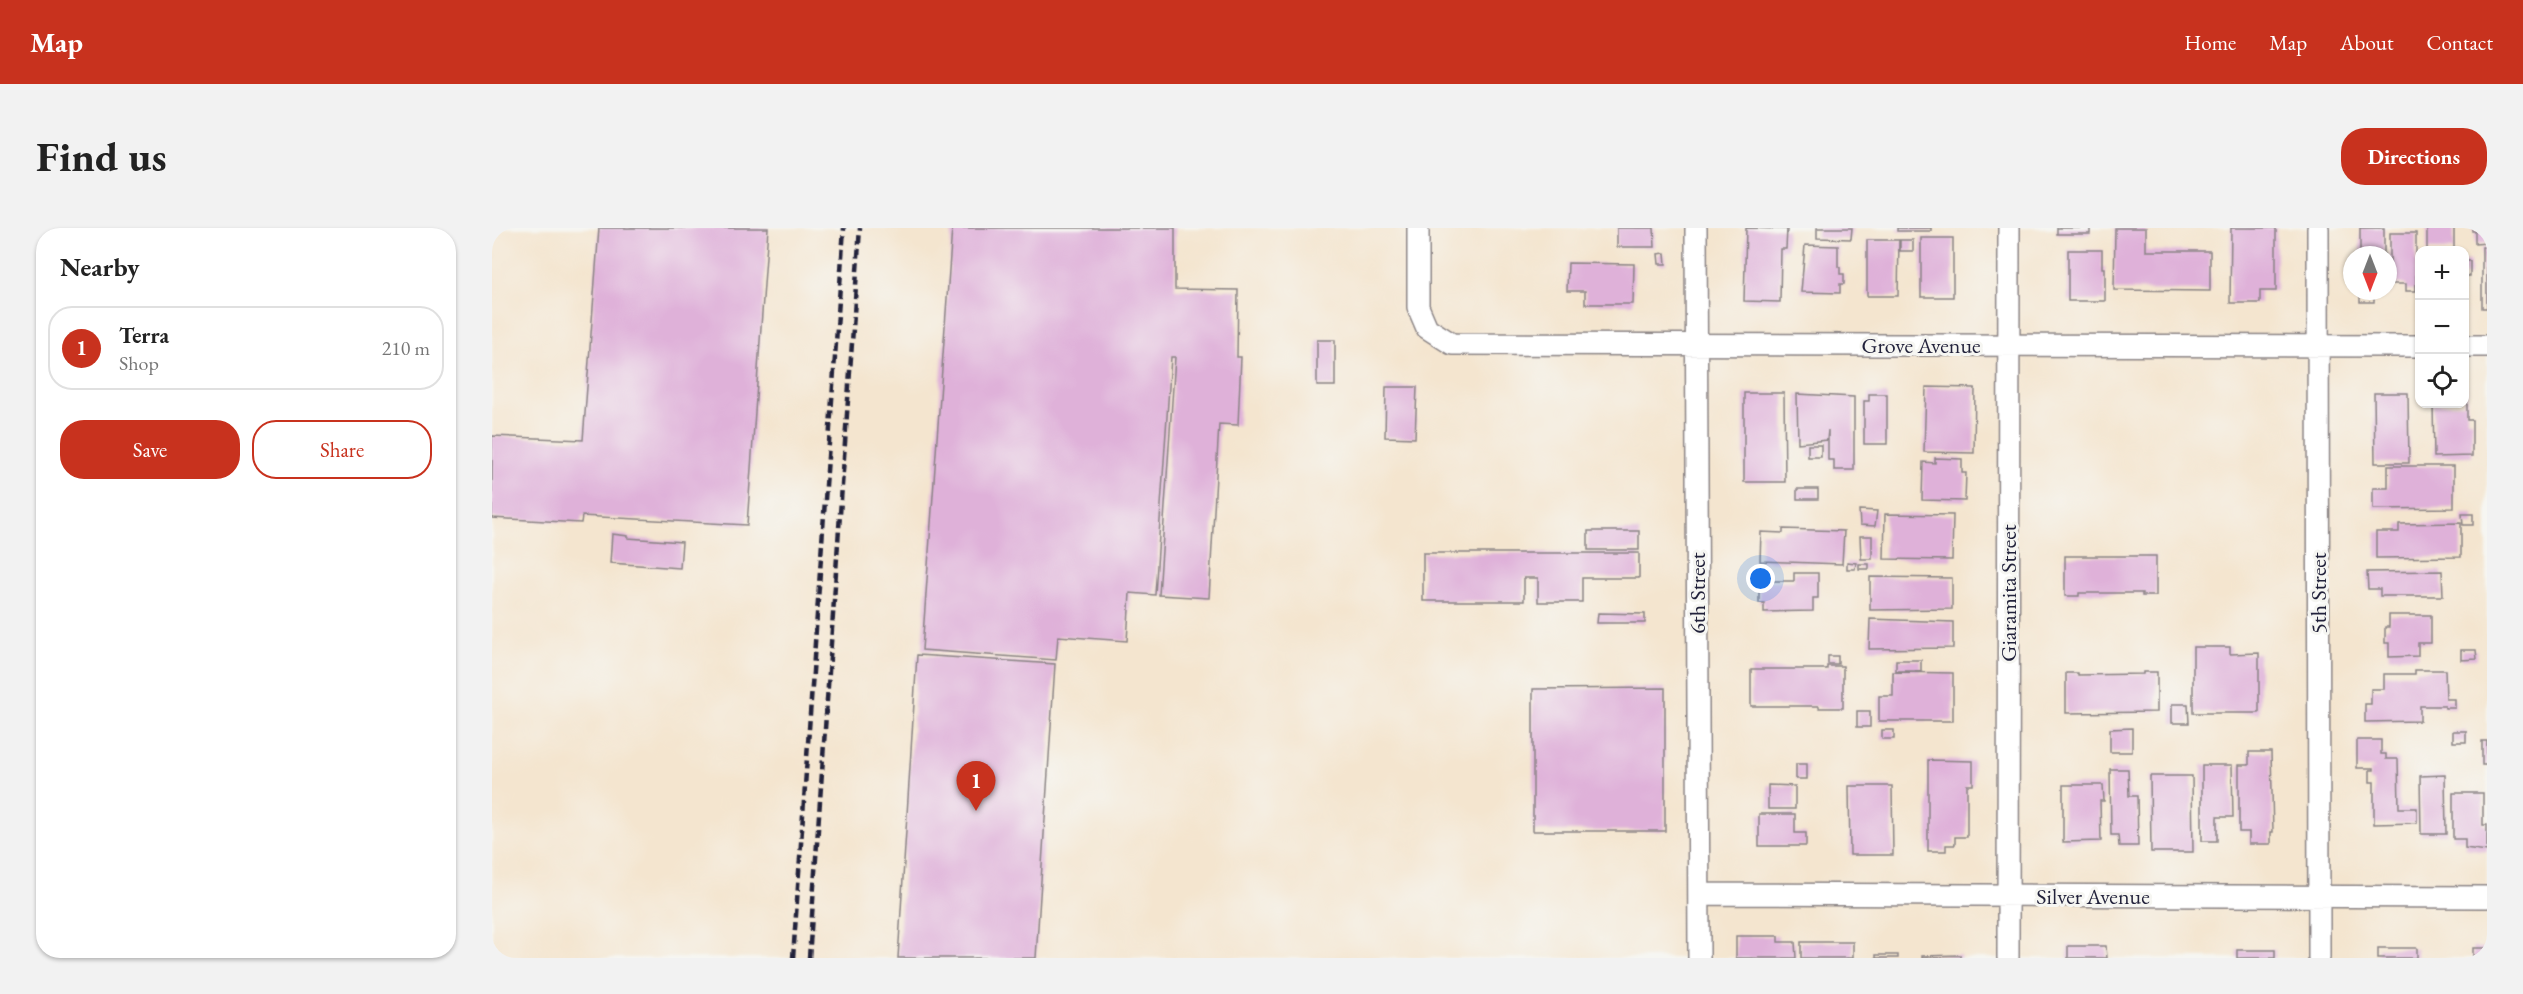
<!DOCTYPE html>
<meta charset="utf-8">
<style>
:root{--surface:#fff;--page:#f2f2f2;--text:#222;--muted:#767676;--line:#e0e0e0;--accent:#c8321e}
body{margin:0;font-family:"EB Garamond",serif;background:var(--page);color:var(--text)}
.controls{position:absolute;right:18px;top:18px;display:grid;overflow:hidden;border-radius:12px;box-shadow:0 2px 4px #0004}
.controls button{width:54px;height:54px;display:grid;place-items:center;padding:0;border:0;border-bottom:2px solid var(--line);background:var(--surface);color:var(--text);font:30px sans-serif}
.compass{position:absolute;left:1851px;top:18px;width:54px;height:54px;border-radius:50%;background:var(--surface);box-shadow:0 2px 4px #0004;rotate:180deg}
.you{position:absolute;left:1269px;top:351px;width:21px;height:21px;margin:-15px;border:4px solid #fff;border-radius:50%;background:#1a73e8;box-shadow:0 0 0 9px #1a73e833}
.badge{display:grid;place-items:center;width:39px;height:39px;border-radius:50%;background:var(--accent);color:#fff;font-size:20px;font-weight:700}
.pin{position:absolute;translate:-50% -50px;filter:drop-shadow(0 2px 3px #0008)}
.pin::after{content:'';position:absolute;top:32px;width:21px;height:18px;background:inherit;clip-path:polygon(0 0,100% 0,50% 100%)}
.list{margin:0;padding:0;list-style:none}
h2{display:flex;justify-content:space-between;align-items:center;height:78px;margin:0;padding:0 24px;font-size:26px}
h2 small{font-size:20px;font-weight:400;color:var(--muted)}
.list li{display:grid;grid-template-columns:39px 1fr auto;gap:18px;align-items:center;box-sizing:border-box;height:84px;margin:0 12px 12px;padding:0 12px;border:2px solid var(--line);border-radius:24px}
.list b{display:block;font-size:22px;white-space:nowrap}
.list p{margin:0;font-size:20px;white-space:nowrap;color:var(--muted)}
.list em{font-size:20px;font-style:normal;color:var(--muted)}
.actions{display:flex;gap:12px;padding:18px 24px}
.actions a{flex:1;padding:14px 0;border:2px solid var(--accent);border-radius:24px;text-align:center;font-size:21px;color:var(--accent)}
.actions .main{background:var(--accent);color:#fff}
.icon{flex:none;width:33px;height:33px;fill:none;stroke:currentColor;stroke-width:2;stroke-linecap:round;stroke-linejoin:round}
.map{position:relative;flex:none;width:1995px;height:730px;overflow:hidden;border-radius:24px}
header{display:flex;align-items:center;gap:36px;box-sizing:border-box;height:84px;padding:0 30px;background:var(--accent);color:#fff}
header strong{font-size:28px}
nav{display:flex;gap:33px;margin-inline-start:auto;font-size:21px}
.intro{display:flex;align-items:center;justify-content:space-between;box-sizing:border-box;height:144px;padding:0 36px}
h1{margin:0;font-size:42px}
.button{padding:15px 27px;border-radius:24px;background:var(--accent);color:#fff;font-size:21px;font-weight:700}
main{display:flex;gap:36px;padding:0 36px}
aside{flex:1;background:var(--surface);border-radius:24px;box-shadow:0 2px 4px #0004}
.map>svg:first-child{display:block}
.building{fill:#dfb1d9}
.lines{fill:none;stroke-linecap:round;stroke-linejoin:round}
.minor-casing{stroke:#8b8485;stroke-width:24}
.minor{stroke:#fff;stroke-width:21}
.rail{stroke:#22223b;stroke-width:4.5;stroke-dasharray:9 4.5;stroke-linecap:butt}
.labels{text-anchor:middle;stroke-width:6;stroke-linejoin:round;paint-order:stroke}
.street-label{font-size:22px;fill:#22223b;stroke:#f6f6f2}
</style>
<header>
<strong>Map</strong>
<nav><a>Home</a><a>Map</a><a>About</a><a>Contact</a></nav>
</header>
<div class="intro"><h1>Find us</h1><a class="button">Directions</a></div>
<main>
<aside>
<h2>Nearby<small></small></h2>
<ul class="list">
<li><span class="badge">1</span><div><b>Terra</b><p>Shop</p></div><em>210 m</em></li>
</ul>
<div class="actions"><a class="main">Save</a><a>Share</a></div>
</aside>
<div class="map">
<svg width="1995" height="730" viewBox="0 0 1995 730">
<rect width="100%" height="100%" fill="#f6f6f2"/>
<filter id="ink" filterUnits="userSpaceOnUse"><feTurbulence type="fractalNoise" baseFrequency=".0167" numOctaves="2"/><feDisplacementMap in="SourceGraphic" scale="12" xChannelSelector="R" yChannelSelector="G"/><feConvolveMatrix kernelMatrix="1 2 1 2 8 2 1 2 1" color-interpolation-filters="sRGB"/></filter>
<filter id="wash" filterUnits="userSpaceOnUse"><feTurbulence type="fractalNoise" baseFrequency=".008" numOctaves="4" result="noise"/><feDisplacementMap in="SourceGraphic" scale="24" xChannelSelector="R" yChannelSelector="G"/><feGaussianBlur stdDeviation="1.35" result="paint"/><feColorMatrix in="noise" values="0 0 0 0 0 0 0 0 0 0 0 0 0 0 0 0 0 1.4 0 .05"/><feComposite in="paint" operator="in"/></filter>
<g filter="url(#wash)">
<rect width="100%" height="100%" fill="#f4e5cf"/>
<g id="blocks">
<!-- building -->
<path class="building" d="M 107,0 L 276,0 L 255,297 L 90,288 L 89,295 L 0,290 L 0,208 L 91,212 Z
M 460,0 L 683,0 L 683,61 L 746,62 L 745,129 L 749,129 L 746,197 L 727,196 L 717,370 L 667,367 L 683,129 L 679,129 L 663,367 L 638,365 L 635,413 L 566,408 L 564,432 L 430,422 Z
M 1125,0 L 1162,0 L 1163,19 L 1125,19 Z
M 1254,0 L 1295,1 L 1294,21 L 1289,21 L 1288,74 L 1252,73 Z
M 1325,0 L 1360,0 L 1359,11 L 1325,10 Z
M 1405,0 L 1439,0 L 1439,3 L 1405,3 Z
M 1565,0 L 1598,0 L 1598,6 L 1565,6 Z
M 1623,0 L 1654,0 L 1654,23 L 1718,23 L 1718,63 L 1622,62 Z
M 1739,0 L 1784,0 L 1784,63 L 1768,63 L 1768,75 L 1738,75 Z
M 1868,0 L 1892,0 L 1892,27 L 1868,27 Z
M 1935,0 L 1962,0 L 1962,22 L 1935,22 Z
M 1980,0 L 1995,0 L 1995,15 L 1983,16 L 1983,3 L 1980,3 Z
M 1898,5 L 1924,5 L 1924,63 L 1914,63 L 1914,56 L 1898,56 Z
M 1429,10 L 1461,10 L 1461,69 L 1429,69 Z
M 1375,12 L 1407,12 L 1406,68 L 1375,68 Z
M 1408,12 L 1421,12 L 1421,23 L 1408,23 Z
M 1313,17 L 1346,18 L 1346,39 L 1348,39 L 1348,46 L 1352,46 L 1352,56 L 1348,56 L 1348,65 L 1309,64 Z
M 1990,19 L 1995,19 L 1995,80 L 1990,80 Z
M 1576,22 L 1610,22 L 1610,40 L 1613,40 L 1613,73 L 1576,73 Z
M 1173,25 L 1174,36 L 1167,36 L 1166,26 Z
M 1972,33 L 1978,33 L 1978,48 L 1972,48 Z
M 1076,35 L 1142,36 L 1141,76 L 1093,76 L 1093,63 L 1075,63 Z
M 1868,63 L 1882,63 L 1882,74 L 1868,74 Z
M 825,112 L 843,112 L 843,158 L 825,158 Z
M 1972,157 L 1975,157 L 1975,192 L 1980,192 L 1980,228 L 1942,229 L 1941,176 L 1972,176 Z
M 894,159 L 925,159 L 923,210 L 893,209 Z
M 1434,159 L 1483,160 L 1482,225 L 1432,224 Z
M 1252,165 L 1292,165 L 1293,254 L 1252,254 Z
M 1882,165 L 1916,165 L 1917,235 L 1883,235 Z
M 1305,166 L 1362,169 L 1362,242 L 1342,242 L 1342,232 L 1336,232 L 1336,202 L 1335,212 L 1306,215 Z
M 1377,166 L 1395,166 L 1395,216 L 1372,216 L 1372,173 L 1377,173 Z
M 1316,217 L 1329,217 L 1329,229 L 1316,229 Z
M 1443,230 L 1470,231 L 1470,245 L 1474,245 L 1473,273 L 1430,272 L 1431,234 L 1443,235 Z
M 1896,238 L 1962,238 L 1962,280 L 1881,281 L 1881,260 L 1896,260 Z
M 1305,261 L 1326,261 L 1326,271 L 1305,271 Z
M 1367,282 L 1385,283 L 1383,298 L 1368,297 Z
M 1393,286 L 1461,287 L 1460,332 L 1392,331 Z
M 1970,286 L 1981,286 L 1981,297 L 1971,297 Z
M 1969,295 L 1969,329 L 1884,330 L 1884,304 L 1907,304 L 1907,296 Z
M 1291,301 L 1352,303 L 1350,336 L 1268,333 L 1269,304 L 1291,305 Z
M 1096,303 L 1147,303 L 1147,322 L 1096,322 Z
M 120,306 L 136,308 L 136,310 L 190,314 L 188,340 L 118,335 Z
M 1368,308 L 1380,308 L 1380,331 L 1369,331 Z
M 931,325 L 1147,325 L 1147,350 L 1090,350 L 1090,374 L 1046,374 L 1046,350 L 1032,350 L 1032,373 L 931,373 Z
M 1573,328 L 1664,328 L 1664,368 L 1650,368 L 1650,365 L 1587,365 L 1587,368 L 1573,368 Z
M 1355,334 L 1364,335 L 1363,341 L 1355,341 Z
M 1367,336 L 1377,336 L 1377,341 L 1367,341 Z
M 1950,343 L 1951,368 L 1888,368 L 1888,361 L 1876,361 L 1875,344 Z
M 1302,345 L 1326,345 L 1326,370 L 1321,370 L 1321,383 L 1272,384 L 1272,375 L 1267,375 L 1267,362 L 1272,361 L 1272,353 L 1302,353 Z
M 1378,349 L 1460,350 L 1460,381 L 1378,382 Z
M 1106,385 L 1153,386 L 1153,395 L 1105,395 Z
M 1897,387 L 1939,387 L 1939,415 L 1926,415 L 1926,428 L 1897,429 L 1897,415 L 1893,415 L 1893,399 L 1897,399 Z
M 1378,391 L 1461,394 L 1461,420 L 1377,421 Z
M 1701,419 L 1738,419 L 1738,426 L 1767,425 L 1767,485 L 1701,485 Z
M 1969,422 L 1984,422 L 1985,431 L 1969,432 Z
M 425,427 L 563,436 L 544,730 L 406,730 Z
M 1336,428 L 1346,428 L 1346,436 L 1336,436 Z
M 1404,432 L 1429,432 L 1429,443 L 1404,443 Z
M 1335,438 L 1351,438 L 1351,480 L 1327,480 L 1327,478 L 1259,478 L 1259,441 L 1335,441 Z
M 1923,442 L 1953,442 L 1954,471 L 1963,471 L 1963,480 L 1953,480 L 1953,478 L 1928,478 L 1928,493 L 1873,494 L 1873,476 L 1879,476 L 1879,461 L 1892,461 L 1892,446 L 1923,446 Z
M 1401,444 L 1461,445 L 1461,493 L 1387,493 L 1387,468 L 1401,468 Z
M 1651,444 L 1665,444 L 1665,484 L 1574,485 L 1574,445 L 1586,445 L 1586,447 L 1651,446 Z
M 1173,460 L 1173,603 L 1041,603 L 1041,461 Z
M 1680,476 L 1696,476 L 1697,495 L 1680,495 Z
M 1365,483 L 1378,483 L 1378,499 L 1365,499 Z
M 1640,500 L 1640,524 L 1618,524 L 1618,501 Z
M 1390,502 L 1402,502 L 1402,511 L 1390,511 Z
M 1961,503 L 1974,503 L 1974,514 L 1961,514 Z
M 1865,512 L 1889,512 L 1889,526 L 1894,526 L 1894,531 L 1906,531 L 1907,580 L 1925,580 L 1925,595 L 1882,596 L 1882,554 L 1878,554 L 1878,542 L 1882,542 L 1882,540 L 1865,540 Z
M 1990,513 L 1995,513 L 1995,537 L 1990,537 Z
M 1757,524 L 1779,524 L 1781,604 L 1779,604 L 1779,616 L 1757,616 L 1757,604 L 1747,604 L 1747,537 L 1757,537 Z
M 1436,532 L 1481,533 L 1481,557 L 1475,557 L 1475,609 L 1463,609 L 1463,617 L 1454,617 L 1454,623 L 1436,623 Z
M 1304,536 L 1315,536 L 1315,551 L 1304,551 Z
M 1710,537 L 1740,537 L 1741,589 L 1725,589 L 1725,613 L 1710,613 Z
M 1618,541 L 1636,541 L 1637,568 L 1645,568 L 1646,618 L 1627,618 L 1626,607 L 1619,607 Z
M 1953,547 L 1954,606 L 1929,606 L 1928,548 Z
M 1658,548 L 1700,548 L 1701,624 L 1659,624 Z
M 1276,557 L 1303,558 L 1303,581 L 1276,581 Z
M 1571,557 L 1611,557 L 1612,573 L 1608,573 L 1609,613 L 1571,614 Z
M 1357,558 L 1400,558 L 1401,627 L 1358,627 Z
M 1961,565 L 1991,565 L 1991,597 L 1995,597 L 1995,623 L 1973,620 L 1973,611 L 1961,611 Z
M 1267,586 L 1303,586 L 1303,605 L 1314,605 L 1314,618 L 1267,618 Z
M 1244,708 L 1286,708 L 1286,714 L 1303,714 L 1304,730 L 1244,730 Z
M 1309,714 L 1361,714 L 1361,730 L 1309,730 Z
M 1576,718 L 1614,718 L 1615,730 L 1576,730 Z
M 1886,720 L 1925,720 L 1925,730 L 1886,730 Z
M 1981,720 L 1995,720 L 1995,730 L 1981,730 Z
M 1745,722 L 1783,722 L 1783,730 L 1745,730 Z
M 1384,727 L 1406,727 L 1406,730 L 1384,730 Z
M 1468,727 L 1468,730 L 1430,730 L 1430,728 Z"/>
</g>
</g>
<g filter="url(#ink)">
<use href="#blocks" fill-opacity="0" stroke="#8b8485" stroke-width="1.5"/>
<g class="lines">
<!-- minor casing -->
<g class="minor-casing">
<path id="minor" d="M 926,0 L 926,79 L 935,100 L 960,116 L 1928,118
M 1204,0 L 1207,730
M 1826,0 L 1827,730
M 1972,118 L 1995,118
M 1207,666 L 1995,669
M 1516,730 L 1517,0"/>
</g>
<!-- minor -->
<use href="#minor" class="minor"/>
<!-- rail -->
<path class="rail" d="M 301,730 L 352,0
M 317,730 L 368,0"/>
</g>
</g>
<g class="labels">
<!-- street labels -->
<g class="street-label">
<text x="1429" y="125">Grove Avenue</text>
<text transform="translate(1205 365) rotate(-90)" y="8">6th Street</text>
<text transform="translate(1516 365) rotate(-90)" y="8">Giaramita Street</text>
<text transform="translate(1826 365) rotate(-90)" y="8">5th Street</text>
<text x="1601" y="676">Silver Avenue</text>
</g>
</g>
</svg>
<div class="controls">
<button>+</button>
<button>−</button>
<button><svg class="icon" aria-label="locate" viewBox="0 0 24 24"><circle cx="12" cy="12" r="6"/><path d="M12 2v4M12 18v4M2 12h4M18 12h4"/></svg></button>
</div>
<svg class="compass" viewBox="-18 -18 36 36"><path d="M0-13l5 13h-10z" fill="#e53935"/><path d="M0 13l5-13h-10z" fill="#767676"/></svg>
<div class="you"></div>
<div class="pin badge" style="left:484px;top:583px">1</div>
</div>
</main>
